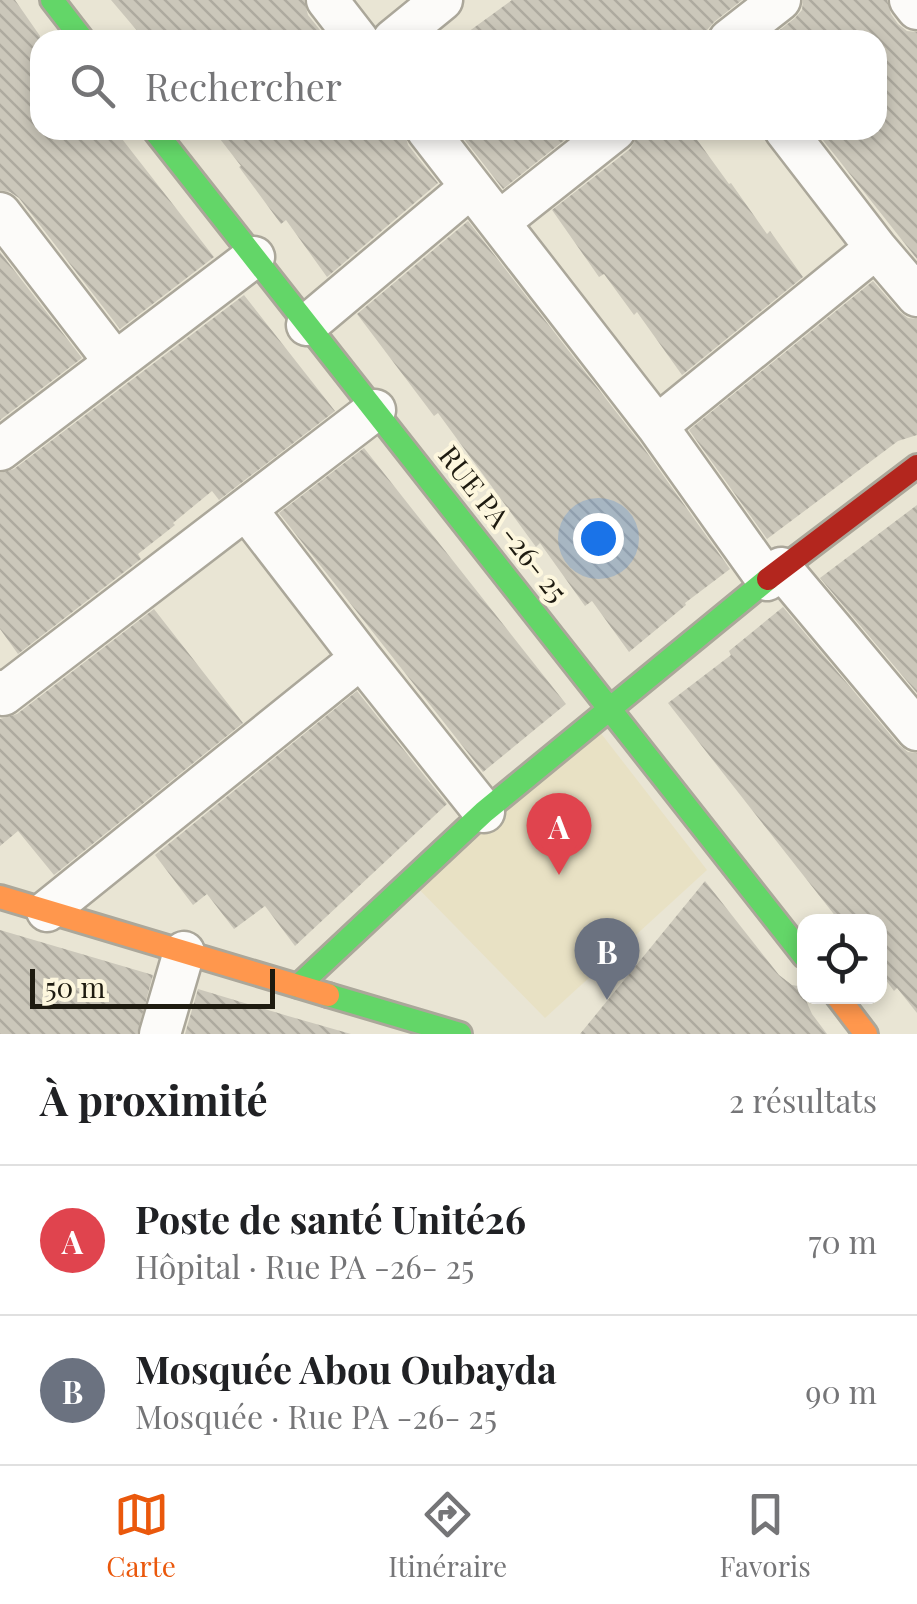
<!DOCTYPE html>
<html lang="fr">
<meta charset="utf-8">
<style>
:root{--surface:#fff;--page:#f6f6f6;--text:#202124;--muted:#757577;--line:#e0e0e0;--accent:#ea580c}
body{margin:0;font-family:"Playfair Display",serif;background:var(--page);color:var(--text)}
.controls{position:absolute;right:30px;bottom:30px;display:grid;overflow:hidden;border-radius:20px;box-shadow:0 5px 15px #0003}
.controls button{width:90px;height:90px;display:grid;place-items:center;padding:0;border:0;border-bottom:2px solid var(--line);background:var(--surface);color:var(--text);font:50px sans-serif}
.scale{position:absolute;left:30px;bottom:25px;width:245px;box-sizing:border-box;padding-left:10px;border:5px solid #1e1b10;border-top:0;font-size:28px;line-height:35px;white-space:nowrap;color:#1e1b10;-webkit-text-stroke:8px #fdf7de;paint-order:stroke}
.you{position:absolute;left:598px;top:538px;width:35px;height:35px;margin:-25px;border:8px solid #fff;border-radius:50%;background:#1a73e8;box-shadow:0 0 0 15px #1a73e833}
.badge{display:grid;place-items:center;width:65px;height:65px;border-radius:50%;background:var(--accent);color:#fff;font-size:32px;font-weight:700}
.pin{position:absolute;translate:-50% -82px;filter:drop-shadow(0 2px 5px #0008)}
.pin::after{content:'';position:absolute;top:52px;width:35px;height:30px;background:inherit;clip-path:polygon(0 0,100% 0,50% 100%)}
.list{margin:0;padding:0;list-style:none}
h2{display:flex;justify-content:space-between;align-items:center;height:130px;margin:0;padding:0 40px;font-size:42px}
h2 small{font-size:32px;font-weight:400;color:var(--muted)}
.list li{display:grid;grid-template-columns:65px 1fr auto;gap:30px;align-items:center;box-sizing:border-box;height:150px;padding:0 40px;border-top:2px solid var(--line)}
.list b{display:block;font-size:38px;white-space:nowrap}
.list p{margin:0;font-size:32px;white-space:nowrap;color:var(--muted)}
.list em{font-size:32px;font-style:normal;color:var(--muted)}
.icon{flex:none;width:55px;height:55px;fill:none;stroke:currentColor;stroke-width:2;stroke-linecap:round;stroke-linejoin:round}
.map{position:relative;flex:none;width:917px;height:1034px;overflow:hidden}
.search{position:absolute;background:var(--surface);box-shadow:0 5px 15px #0003;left:30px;right:30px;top:30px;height:110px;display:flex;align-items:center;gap:25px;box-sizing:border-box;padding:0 35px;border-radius:30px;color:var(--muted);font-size:38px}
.sheet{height:430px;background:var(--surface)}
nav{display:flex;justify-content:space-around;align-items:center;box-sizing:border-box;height:140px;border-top:2px solid var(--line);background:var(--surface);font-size:28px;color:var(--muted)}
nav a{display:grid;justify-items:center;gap:5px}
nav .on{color:var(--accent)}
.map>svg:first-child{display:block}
.built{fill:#e8e1c4}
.building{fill:url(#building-back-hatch)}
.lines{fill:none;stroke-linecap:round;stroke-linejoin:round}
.street-casing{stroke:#aba79a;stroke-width:45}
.fast-casing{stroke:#aba79a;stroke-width:28}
.slow-casing{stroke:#aba79a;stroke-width:28}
.jam-casing{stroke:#aba79a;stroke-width:28}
.street{stroke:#fcfbf9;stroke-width:40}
.fast{stroke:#63d668;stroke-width:22}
.slow{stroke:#ff974d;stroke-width:22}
.jam{stroke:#b3261e;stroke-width:22}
.labels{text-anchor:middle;stroke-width:8;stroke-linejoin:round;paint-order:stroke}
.street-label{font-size:28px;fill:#1e1b10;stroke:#fdf7de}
</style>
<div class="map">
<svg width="917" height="1034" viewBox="0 0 917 1034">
<defs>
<pattern id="building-back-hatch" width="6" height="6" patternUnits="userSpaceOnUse" patternTransform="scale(2.5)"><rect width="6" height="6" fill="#cbc7ba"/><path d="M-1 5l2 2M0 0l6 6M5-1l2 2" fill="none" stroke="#aeaa9f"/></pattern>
</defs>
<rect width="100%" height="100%" fill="#e9e5d4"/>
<!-- built -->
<path class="built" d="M 596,727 L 707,870 L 545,1018 L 410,880 Z"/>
<!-- building -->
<path class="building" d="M 0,0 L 15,0 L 40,36 L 40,130 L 115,130 L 214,257 L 120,329 L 19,198 L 10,192 L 0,190 Z
M 111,0 L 304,0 L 308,15 L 328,40 L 145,40 Z
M 512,0 L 742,0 L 714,22 L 707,30 L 706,40 L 457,40 Z
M 803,0 L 887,0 L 891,14 L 898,24 L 907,31 L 917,32 L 917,259 L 815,130 L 877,130 L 877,40 L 767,40 L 795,18 L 802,10 Z
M 213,130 L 404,130 L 408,145 L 438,183 L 327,277 L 286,220 L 281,224 L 239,167 L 241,166 Z
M 457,130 L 577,130 L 503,189 Z
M 641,130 L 690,130 L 729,184 L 731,183 L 767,234 L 770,231 L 803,277 L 682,375 L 637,312 L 634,315 L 604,274 L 599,277 L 552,210 L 630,149 Z
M 468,221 L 638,440 L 730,569 L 685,603 L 686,605 L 629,652 L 592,601 L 585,606 L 540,543 L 536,547 L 438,413 L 434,416 L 357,314 Z
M 0,252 L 82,358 L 0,420 Z
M 873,281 L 900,312 L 908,318 L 917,319 L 917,435 L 898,441 L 767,539 L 689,430 Z
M 244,295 L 335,411 L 219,500 L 212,491 L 173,523 L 175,525 L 138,554 L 141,559 L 18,654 L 0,629 L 0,473 L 14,469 Z
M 364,448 L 566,704 L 483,772 L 279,513 Z
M 917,505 L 917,693 L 820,578 Z
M 783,607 L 899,745 L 908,752 L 917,753 L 917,1013 L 897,988 L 894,991 L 880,972 L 880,922 L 840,922 L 668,703 L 731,655 L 729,651 Z
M 154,609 L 243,723 L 54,875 L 18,831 L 0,846 L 0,719 L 17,714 Z
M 357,691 L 447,804 L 295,946 L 265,906 L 234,929 L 207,894 L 193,905 L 155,855 Z
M 705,881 L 779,975 L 792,985 L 804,987 L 804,996 L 812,1014 L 827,1034 L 580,1034 Z
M 0,930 L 153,975 L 137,1034 L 0,1034 Z
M 198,989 L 288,1016 L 351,1034 L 185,1034 Z"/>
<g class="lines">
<!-- street casing -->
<g class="street-casing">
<path id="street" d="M 327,0 L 358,40
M 910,0 L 917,9
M 393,40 L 442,0
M 729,40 L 780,0
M 427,130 L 657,426 L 767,580
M 785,130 L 876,248 L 917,296
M 0,213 L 115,362
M 499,222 L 615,130
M 307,325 L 471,187
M 657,426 L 876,248
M 0,450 L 254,257
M 246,509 L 361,658
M 781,568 L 917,730
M 0,691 L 3,695 L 375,410
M 47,911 L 361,658 L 484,812
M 160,1034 L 184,952"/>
</g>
<!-- fast casing -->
<g class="fast-casing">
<path id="fast" d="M 52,0 L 83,40
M 154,130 L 804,956
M 298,986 L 484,812 L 768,579
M 328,995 L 460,1034"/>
</g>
<!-- slow casing -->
<g class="slow-casing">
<path id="slow" d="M 0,897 L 328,995
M 837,996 L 866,1034"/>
</g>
<!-- jam casing -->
<g class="jam-casing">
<path id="jam" d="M 768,579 L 917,466"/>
</g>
<!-- street -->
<use href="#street" class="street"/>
<!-- fast -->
<use href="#fast" class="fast"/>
<!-- slow -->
<use href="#slow" class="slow"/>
<!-- jam -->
<use href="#jam" class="jam"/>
</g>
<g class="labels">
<!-- street labels -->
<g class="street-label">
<text transform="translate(503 524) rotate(52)" y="10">RUE PA -26- 25</text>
</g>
</g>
</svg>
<div class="controls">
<button><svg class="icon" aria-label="locate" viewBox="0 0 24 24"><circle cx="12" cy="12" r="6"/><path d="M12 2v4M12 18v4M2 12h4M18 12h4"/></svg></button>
</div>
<div class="scale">50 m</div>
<div class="you"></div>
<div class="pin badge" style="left:559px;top:875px;background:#e0444e">A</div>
<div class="pin badge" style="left:607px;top:1000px;background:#6b7280">B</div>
<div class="search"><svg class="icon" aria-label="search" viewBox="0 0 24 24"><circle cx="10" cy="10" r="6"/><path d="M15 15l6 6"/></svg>Rechercher</div>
</div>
<section class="sheet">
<h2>À proximité<small>2 résultats</small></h2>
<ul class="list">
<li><span class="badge" style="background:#e0444e">A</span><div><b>Poste de santé Unité26</b><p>Hôpital · Rue PA -26- 25</p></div><em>70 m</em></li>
<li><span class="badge" style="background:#6b7280">B</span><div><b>Mosquée Abou Oubayda</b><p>Mosquée · Rue PA -26- 25</p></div><em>90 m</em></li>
</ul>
</section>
<nav>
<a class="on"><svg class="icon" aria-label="map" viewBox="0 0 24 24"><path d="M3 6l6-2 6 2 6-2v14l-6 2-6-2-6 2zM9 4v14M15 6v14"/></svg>Carte</a>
<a><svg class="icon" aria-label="directions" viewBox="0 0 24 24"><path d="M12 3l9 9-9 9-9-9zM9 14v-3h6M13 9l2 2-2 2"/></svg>Itinéraire</a>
<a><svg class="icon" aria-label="saved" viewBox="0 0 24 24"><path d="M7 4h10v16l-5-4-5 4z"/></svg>Favoris</a>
</nav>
